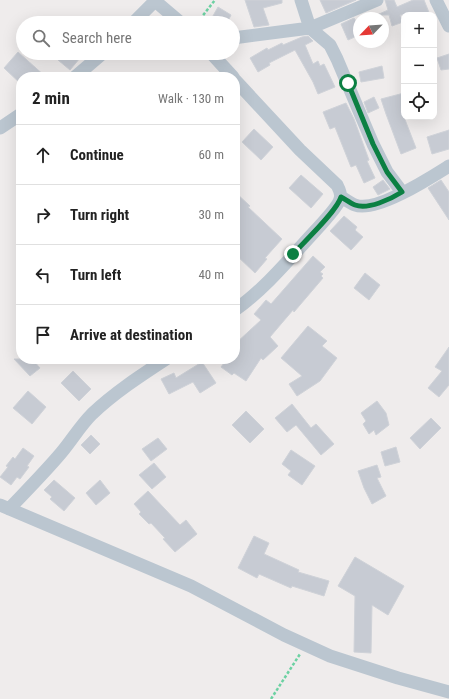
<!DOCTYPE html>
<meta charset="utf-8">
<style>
:root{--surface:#fff;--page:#f6f6f6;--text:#222;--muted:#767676;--line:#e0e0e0}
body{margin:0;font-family:"Roboto Condensed",sans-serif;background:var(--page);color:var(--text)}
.controls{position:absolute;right:12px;top:12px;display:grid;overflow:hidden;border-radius:8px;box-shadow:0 4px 16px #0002}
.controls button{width:36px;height:36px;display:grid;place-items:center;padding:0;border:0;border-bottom:1px solid var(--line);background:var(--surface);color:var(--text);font:20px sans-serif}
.compass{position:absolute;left:353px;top:12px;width:36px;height:36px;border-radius:50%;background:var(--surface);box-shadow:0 4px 16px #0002;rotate:245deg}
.stop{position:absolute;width:12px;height:12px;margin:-9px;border:3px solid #0b8043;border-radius:50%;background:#fff}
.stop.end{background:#0b8043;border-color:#fff;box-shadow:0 1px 4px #0008}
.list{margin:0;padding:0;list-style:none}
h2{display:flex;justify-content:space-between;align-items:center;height:52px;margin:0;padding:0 16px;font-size:17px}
h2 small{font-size:13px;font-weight:400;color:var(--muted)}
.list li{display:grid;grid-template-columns:26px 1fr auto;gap:12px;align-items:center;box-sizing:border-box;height:60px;padding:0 16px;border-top:1px solid var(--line)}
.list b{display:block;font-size:15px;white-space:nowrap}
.list em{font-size:13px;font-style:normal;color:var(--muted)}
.icon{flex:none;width:22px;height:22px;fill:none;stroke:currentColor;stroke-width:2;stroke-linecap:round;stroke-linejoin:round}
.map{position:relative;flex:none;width:449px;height:699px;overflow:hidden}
.search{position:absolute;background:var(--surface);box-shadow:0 4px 16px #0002;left:16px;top:16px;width:224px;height:44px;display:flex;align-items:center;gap:10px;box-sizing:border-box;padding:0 14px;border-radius:22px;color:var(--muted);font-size:15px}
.panel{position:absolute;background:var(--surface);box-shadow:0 4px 16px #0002;left:16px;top:72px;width:224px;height:292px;border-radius:16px}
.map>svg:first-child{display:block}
.building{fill:#c7cbd3;stroke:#cfd2d8}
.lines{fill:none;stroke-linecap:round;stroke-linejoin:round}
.path{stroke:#6cd1a2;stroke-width:2.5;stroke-dasharray:3 2;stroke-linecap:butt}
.street{stroke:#bbc6d0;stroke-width:13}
.route{stroke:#0b8043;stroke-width:5}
</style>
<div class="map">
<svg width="449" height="699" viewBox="0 0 449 699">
<rect width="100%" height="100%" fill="#efecec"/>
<!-- building -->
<path class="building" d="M 245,0 L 282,0 L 282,3 L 263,8 L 269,25 L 254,27 Z
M 320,0 L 356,0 L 326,13 Z
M 385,0 L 394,0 L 397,7 L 413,0 L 424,0 L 430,15 L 400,15 L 403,22 L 392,26 L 389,15 L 377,15 L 388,10 Z
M 218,7 L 231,15 L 227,23 L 209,23 Z
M 354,18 L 356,21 L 359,20 L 359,35 L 348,40 L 341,24 Z
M 308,36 L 313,41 L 305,45 L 313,64 L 318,61 L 320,66 L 324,64 L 335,87 L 318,94 L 313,82 L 295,50 L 269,63 L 270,65 L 258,72 L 250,58 L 267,48 L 268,50 L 282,43 L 283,45 L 302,37 Z
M 18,52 L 46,77 L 21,77 L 21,84 L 4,68 Z
M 63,53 L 74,53 L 80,58 L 70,70 L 58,60 Z
M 449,54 L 449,69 L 441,70 L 437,58 Z
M 382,66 L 384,78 L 361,82 L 359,72 Z
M 404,93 L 404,117 L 416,148 L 401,154 L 386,114 L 381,99 Z
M 374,97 L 379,108 L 368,113 L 364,102 Z
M 346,103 L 354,119 L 369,160 L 367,161 L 375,178 L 364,183 L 356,165 L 351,167 L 335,127 L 330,129 L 323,112 Z
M 254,129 L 273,147 L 261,160 L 242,142 Z
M 449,130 L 449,149 L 432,154 L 427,137 Z
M 301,175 L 323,194 L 311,208 L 289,188 Z
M 383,180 L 390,189 L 378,195 L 373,187 Z
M 441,180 L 449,192 L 449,220 L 428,188 Z
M 235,192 L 250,206 L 248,207 L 282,239 L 265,258 L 267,259 L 255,273 L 235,254 Z
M 344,216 L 357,227 L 355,230 L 363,237 L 351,250 L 330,231 Z
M 313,256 L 325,267 L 320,272 L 323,274 L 321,276 L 323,278 L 294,312 L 293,310 L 270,337 L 278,346 L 263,360 L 261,358 L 246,381 L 234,373 L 232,375 L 221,367 L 227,359 L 235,359 L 235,344 L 261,320 L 254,314 L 266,300 L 271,304 Z
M 365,273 L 380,285 L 369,300 L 354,288 Z
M 308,326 L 327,341 L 322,346 L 337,358 L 320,381 L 297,396 L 289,384 L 302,376 L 281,358 Z
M 449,347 L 449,385 L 439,397 L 428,388 L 442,371 L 435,367 Z
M 14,359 L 32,359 L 40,368 L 30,376 Z
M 202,362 L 216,383 L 200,393 L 193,382 L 169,394 L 161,379 L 174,373 L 176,378 Z
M 73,371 L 91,389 L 79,401 L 61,383 Z
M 28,391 L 46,407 L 32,424 L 13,408 Z
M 377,401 L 386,413 L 389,425 L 376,435 L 374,430 L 369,434 L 363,424 L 366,421 L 361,413 Z
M 292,404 L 311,428 L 316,424 L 334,444 L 321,455 L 296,425 L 287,432 L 275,418 Z
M 246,411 L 264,429 L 250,443 L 232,425 Z
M 431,418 L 441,428 L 420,449 L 410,438 Z
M 91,435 L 100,444 L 90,454 L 81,445 Z
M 158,438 L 167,449 L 151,461 L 142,449 Z
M 396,447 L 400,462 L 385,466 L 381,452 Z
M 23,448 L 34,456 L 27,466 L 29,467 L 20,479 L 17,477 L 11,485 L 0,477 L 8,467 L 6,466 L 13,457 L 15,459 Z
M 291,450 L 315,466 L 302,485 L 288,475 L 291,471 L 282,464 Z
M 154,463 L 166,477 L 152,489 L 139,475 Z
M 377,465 L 381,477 L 377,478 L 386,496 L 372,504 L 364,488 L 358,471 Z
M 54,480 L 75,498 L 64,511 L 50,499 L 52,497 L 44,490 Z
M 100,480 L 110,493 L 96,505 L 86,493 Z
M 148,491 L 180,525 L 186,520 L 197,534 L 175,552 L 163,539 L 165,538 L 151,523 L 149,524 L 139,514 L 141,512 L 134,504 Z
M 254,536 L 269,543 L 264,554 L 299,570 L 298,572 L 329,581 L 324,596 L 292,586 L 291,588 L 259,574 L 257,578 L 238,568 Z
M 355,557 L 404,586 L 388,615 L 372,605 L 371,653 L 354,652 L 355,596 L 338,586 Z"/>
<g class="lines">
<!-- path -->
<path class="path" d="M 197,23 L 215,0
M 271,699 L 300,654"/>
<!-- street -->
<path class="street" d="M 154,0 L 181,23
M 436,0 L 449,26
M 133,23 L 155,1
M 310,28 L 330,45 L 337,59 L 373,144 L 387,172 L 402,192
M 310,28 L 377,0
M 233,38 L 310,28 L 301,0
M 211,53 L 233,77
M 75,77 L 103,53
M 235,80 L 300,150 L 337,185 C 339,189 342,194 340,199 C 338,207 322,223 316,230 C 290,258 266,288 235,310
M 0,128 L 21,114
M 341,197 C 345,199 350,203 355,205 C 376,213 430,178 449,166
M 0,505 L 191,586 L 284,635 L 330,656 L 398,678 L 449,692
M 9,509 C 27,490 45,472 61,453 C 72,440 80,426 92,414 C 114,393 140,376 166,359"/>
</g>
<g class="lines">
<!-- route -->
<path class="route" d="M 293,254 C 304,242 337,211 341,197 C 345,199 350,203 355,205 C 368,210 391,199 402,192 L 387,172 L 373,144 L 348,83"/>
</g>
</svg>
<div class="controls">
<button>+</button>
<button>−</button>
<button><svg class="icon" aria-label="locate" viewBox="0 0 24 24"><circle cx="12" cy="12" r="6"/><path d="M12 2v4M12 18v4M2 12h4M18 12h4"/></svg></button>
</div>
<svg class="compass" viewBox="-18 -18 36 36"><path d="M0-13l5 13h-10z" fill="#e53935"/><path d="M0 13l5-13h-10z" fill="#767676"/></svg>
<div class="stop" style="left:348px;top:83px"></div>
<div class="stop end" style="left:293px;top:254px"></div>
<div class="search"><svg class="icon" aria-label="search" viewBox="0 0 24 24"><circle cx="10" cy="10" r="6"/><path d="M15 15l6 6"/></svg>Search here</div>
<section class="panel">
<h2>2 min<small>Walk · 130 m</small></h2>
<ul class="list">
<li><svg class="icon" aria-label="ahead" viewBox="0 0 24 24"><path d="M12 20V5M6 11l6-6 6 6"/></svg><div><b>Continue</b></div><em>60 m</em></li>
<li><svg class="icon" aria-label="right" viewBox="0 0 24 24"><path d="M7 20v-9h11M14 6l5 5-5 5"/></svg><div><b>Turn right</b></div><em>30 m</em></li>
<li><svg class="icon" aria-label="left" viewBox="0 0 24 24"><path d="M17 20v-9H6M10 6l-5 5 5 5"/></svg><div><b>Turn left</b></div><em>40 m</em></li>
<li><svg class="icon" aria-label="arrive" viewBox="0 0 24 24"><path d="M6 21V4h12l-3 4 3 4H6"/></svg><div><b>Arrive at destination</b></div></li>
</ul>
</section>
</div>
